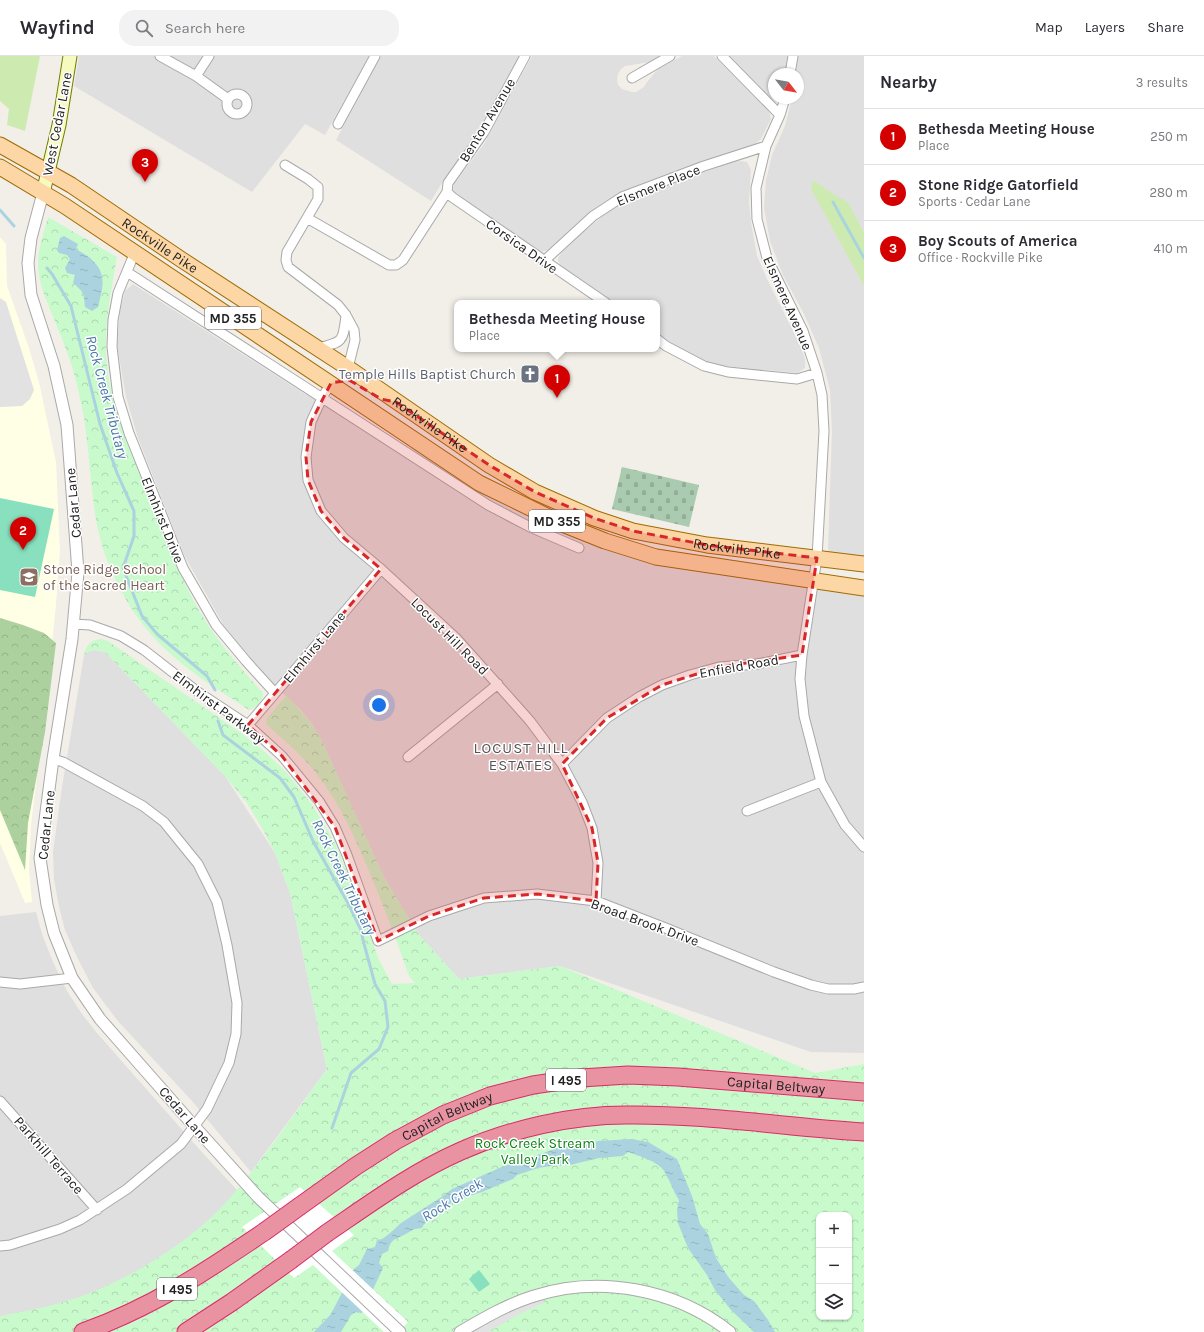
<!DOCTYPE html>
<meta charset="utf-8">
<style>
:root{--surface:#fff;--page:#f2f2f3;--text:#2b2b33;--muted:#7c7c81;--line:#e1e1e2;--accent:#d40000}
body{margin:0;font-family:Karla,sans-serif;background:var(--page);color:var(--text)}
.controls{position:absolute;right:12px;bottom:12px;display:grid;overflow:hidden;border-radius:8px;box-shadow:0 1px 3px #0004}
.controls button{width:36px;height:36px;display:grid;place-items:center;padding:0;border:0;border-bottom:1px solid var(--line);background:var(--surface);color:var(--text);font:20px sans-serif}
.compass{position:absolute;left:768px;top:12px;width:36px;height:36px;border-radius:50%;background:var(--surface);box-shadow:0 1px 3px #0004;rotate:121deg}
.you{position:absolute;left:379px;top:649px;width:14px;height:14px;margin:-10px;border:3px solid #fff;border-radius:50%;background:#1a73e8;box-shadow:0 0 0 6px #1a73e833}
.badge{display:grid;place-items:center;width:26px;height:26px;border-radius:50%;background:var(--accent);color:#fff;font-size:13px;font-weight:700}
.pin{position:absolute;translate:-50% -33px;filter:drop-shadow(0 1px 2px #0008)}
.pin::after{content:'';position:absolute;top:21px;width:14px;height:12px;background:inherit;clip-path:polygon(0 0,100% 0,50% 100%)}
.popup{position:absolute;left:454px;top:244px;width:206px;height:52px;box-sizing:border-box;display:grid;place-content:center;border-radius:8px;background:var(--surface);filter:drop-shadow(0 1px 3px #0005);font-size:13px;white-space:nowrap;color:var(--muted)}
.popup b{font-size:15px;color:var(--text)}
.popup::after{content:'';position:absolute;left:50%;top:100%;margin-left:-8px;border:8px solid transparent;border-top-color:var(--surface)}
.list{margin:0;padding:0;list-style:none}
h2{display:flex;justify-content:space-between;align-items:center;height:52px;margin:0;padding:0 16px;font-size:17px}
h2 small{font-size:13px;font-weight:400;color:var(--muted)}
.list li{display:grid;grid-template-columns:26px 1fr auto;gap:12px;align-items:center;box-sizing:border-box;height:56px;padding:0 16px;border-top:1px solid var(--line)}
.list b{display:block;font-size:15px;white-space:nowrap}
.list p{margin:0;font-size:13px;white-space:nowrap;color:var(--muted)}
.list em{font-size:13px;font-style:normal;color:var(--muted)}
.icon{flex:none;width:22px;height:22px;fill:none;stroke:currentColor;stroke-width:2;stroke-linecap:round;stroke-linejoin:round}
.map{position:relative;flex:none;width:864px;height:1276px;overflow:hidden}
header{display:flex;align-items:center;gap:24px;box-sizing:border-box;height:56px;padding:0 20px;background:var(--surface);border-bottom:1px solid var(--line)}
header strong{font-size:19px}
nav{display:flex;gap:22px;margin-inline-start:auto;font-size:14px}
.search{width:280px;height:36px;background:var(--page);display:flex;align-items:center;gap:10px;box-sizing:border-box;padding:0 14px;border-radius:16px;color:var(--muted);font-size:15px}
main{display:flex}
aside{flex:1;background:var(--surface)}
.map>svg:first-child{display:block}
.residential{fill:#e0dfdf}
.education{fill:#ffffe5}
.grass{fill:#cdebb0}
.forest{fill:url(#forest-crowns)}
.cemetery{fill:url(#cemetery-stones)}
.park{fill:url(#park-crowns);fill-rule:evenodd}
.pitch{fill:#88e0be}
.parking{fill:#e2e2e2}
.water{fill:url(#water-ripples)}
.pier{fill:#fff}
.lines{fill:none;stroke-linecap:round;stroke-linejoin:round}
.stream{stroke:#aad3df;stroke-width:3}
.minor-casing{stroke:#a9a9a9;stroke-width:11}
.tertiary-casing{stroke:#a9a9a9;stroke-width:13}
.secondary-casing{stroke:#707d05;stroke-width:15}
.primary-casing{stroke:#a06b00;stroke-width:17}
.motorway-casing{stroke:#dc2a67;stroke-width:19}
.minor{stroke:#fff;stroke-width:9}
.tertiary{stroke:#fff;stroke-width:11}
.secondary{stroke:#f7fabf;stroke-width:13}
.primary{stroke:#fcd6a4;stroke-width:15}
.motorway{stroke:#e892a2;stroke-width:17}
.motorway-bridge-casing{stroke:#dc2a67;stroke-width:19;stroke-linecap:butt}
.motorway-bridge{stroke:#e892a2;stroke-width:17}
.marked{fill:#d62828;fill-opacity:0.2;stroke:#d62828;stroke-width:3;stroke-dasharray:8 5;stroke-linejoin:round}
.labels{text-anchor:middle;stroke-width:3;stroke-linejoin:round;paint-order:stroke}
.shield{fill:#fff;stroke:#646464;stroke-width:1}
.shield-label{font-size:13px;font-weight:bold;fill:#222}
.street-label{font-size:14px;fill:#222;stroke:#fff}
.worship-label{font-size:14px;fill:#5b616d;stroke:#fff;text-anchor:end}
.education-label{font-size:14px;fill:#785e54;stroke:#fff;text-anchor:start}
.park-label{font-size:14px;fill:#0c8416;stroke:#fff}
.water-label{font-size:15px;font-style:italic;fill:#4a7aab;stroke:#fff}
.neighbourhood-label{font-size:15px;letter-spacing:1px;fill:#555;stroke:#fff}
</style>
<header>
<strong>Wayfind</strong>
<div class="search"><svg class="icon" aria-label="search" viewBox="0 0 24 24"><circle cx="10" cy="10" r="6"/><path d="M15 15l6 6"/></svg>Search here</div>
<nav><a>Map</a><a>Layers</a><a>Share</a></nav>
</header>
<main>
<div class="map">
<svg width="864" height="1276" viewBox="0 0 864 1276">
<defs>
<pattern id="forest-crowns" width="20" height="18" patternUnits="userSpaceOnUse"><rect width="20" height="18" fill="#add19e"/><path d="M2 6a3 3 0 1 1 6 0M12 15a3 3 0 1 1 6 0" fill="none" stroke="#95b388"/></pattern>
<pattern id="cemetery-stones" width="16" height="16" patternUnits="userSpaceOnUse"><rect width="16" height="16" fill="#aacbaf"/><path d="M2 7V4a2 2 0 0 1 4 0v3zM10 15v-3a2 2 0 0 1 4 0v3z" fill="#92ae96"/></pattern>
<pattern id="park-crowns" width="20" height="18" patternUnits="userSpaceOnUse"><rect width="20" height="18" fill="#c8facc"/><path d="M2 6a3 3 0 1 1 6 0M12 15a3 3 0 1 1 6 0" fill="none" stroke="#acd6af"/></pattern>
<pattern id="water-ripples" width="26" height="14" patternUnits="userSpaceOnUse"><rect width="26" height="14" fill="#aad3df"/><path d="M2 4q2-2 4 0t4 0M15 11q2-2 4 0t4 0" fill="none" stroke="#92b5bf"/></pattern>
</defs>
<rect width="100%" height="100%" fill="#f2efe9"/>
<!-- residential -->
<path class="residential" d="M 79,0 L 369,0 L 325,79 L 305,68 L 252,136 L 74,30 Z
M 381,0 L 520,0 L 477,77 L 466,94 L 443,125 L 431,145 L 336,84 Z
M 532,0 L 660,0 L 650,6 L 625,10 L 621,13 L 618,18 L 617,23 L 618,29 L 622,33 L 632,36 L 636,36 L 644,31 L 647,26 L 658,13 L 682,0 L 714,0 L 767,53 L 770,58 L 771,63 L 761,83 L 755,88 L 649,125 L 616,139 L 601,148 L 582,163 L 549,194 L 541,196 L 456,138 L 453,133 L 454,128 L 484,88 Z
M 730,0 L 788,0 L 785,18 L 774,18 L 774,42 L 776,42 L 773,43 L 766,38 Z
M 798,0 L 864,0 L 864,502 L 832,498 L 829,496 L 828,492 L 832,375 L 830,334 L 819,292 L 804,258 L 783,219 L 770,185 L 764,152 L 766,124 L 772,99 L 785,70 L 792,42 L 798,42 L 798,18 L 796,18 Z
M 740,105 L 747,106 L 751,114 L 749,145 L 751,166 L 757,200 L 767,223 L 800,289 L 805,303 L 805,312 L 797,317 L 726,310 L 712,308 L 702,305 L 680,293 L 657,278 L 657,247 L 613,247 L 564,213 L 561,210 L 558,205 L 558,202 L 561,197 L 575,183 L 604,159 L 618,150 L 648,137 L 732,106 Z
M 133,228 L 305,338 L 479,427 L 605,485 L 864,532 L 864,997 L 811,996 L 560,910 L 459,923 L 419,879 L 384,821 L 321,683 L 312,668 L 301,654 L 265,621 L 224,570 L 184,499 L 138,382 L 126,341 L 117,289 L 120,255 L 125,235 Z
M 95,594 L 105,596 L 225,720 L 275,797 L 290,837 L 327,1013 L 251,1116 L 192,1045 L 117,964 L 93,932 L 77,901 L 65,874 L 59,851 L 54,823 L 53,796 L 62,731 L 84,599 L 89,595 Z
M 36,856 L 42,878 L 53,906 L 67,935 L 82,958 L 97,977 L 200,1094 L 249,1147 L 139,1221 L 0,1268 L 0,860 Z"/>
<!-- education -->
<path class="education" d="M 0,181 L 6,188 L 7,230 L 29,292 L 39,326 L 56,406 L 60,495 L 56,548 L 48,629 L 31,769 L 29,814 L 32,846 L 25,847 L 0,787 Z"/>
<!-- grass -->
<path class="grass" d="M 0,0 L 40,0 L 25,75 L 7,69 L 9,53 L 0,45 Z
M 813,124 L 835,139 L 848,146 L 864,177 L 864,230 L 811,133 Z"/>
<!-- forest -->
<path class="forest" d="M 0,562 L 23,569 L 44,577 L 56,587 L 45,676 L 28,767 L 25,814 L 0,754 Z"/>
<!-- cemetery -->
<path class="cemetery" d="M 622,411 L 699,429 L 689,471 L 612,453 Z"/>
<!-- park -->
<path class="park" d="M 48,161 L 117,201 C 111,237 103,272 107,309 C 111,349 127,386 142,424 C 160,469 176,514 200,556 C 218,586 240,612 263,637 C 263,645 256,653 249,654 C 220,635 189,616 164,592 C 130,559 106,514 97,469 C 91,438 90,407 86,376 C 84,359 80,342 76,325 C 71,304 62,283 54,263 C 46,243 39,230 38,208 C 38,192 44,176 48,161 Z
M 101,583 L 108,585 L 244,679 L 266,697 L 287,717 L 313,750 L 335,787 L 363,856 L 378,902 L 392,928 L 415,927 L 409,920 C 395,880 380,840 363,801 C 351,773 338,746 319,721 C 305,702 286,686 268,670 L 266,666 L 267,662 L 286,640 C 300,653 311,666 321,683 L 384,821 L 419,879 L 459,923 L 560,910 L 815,1017 L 864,1008 L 864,1276 L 529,1276 L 522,1275 L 520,1276 L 0,1276 L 0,1260 C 26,1255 52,1250 77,1242 C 130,1223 191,1186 228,1144 C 264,1103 295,1057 327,1013 L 290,837 L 275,797 L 262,772 L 247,747 L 225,720 L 105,596 C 95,593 92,593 84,599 C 86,589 91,584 101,583 ZM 819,1159 L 849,1159 L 849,1261 L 819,1261 Z"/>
<!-- pitch -->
<path class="pitch" d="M 0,442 L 54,453 L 35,541 L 0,534 Z
M 479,1214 L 490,1228 L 479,1236 L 469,1223 Z"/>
<!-- parking -->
<path class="parking" d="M 0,242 L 6,246 L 34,334 L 30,343 L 22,350 L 0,351 Z
M 543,1242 L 544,1247 L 523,1256 L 488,1276 L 472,1276 L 484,1267 L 519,1250 Z"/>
<!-- water -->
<path class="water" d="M 64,180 L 78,188 L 76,193 C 80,196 85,198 89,201 C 108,217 103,230 98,251 L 92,255 L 85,251 C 84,238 84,236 73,227 L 75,219 L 67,217 L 65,212 L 70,203 L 67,199 L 59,197 L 57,194 L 60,182 Z
M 632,1083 L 648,1086 L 677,1103 L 692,1140 L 700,1168 L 708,1178 L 716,1202 L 729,1222 L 744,1239 L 754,1245 L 768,1264 L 775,1276 L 754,1276 L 731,1254 L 715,1234 L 707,1219 L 688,1192 L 678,1167 L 677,1154 L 679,1144 C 673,1135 670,1124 664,1115 C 659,1106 639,1100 628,1096 L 623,1100 L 599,1102 L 570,1109 L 551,1110 L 538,1112 L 517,1119 L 513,1123 L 482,1136 L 459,1143 L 452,1146 L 442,1155 L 435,1156 C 431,1162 425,1165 422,1172 C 411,1173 412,1175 404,1179 C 394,1184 391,1183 388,1195 L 382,1198 L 379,1207 L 383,1212 L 362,1257 L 356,1256 L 351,1259 L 341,1276 L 314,1276 L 331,1258 L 354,1213 L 359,1209 L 367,1193 L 375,1191 L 377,1184 L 382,1183 L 389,1178 L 401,1167 L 440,1142 L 452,1133 L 504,1110 L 564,1090 L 573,1091 L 598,1085 Z"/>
<!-- pier -->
<path class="pier" d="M 300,1131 L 354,1179 L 332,1195 L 408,1266 L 398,1276 L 384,1276 L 313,1209 L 294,1222 L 242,1171 Z"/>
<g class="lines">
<!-- stream -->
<path class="stream" d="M 833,146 L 864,202
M 0,154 L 14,170
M 47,212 L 52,218 L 71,250 L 100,368 L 117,417 L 134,455 L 134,480 L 123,512 L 142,560 L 157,578 L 207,620 L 215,634
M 218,665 L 223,679 L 280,722 L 294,741 L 313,785 L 349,849 L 361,874 L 363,884 L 375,928 L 385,945 L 388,971 L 379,993 L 351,1017 L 332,1072"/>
<!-- minor casing -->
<g class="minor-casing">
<path id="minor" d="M 160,0 L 196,20 L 228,43
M 525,0 L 484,76 L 448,127 L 447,136 L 452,141 L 606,247
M 722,0 L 780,59
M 790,18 L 793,0
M 196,20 L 209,0
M 632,22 L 670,0
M227 48a10 10 0 1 1 20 0a10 10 0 1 1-20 0Z
M 785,42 L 780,59 L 766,90 L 756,132 L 757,163 L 767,202 L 803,275 L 817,317 L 822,339 L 824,375 L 817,502 L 802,599 L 800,623 L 804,660 L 821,726 L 845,769 L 864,791
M 338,68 L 375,0
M 285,109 L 308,123 L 318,131 L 318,143 L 287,196 L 286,204 L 288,211 L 338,249 L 346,259 L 354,274 L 355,284 L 348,312
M 307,162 L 389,209 L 396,209 L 403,204 L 447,136
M 135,196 L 118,237 L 113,264 L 112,291 L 118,341 L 129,377 L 183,512 L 216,569 L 246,605 L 275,637
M 544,205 L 593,160 L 622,141 L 704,110 L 766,90
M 127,216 L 488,449 L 530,471 L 579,492
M 657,283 L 666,290 L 704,310 L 728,316 L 797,323 L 817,317
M 318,292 C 344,286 343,285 346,259
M 331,327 L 322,342 L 311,366 L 306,401 L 308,424 L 321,455 L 344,482 L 381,513 L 456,582 L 530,665 L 562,708 L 582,746 L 592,772 L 598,807 L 596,845
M 73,568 L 90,569 L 121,580 L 144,594 L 198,636 L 248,669 L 282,700 L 319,745 L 335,771 L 347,799 L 378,885 L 429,860 L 484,842 L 537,838 L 596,845 L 668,873 L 774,916 L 811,929 L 828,933 L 854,933 L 864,931
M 248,669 L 381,513
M 408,701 L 498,628
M 562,708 L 607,662 L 639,641 L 662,629 L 690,619 L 719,611 L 757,608 L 802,599
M 747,755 L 821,726
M 0,926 L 20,928 L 72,922
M 0,1045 L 97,1154
M 0,1190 L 10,1189 L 60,1173 L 80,1164 L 127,1133 L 181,1088 L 207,1053 L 229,1007 L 236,978 L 237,947 L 227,889 L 217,846 L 198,808 L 164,766 L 143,750 L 63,706 L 53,703"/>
</g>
<!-- tertiary casing -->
<g class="tertiary-casing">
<path id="tertiary" d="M 43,137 L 31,182 L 28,207 L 31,239 L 54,310 L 67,369 L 78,516 L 72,583 L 53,703 L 40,802 L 47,849 L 54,877 L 72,922 L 100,963 L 194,1070 L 258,1141 L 400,1276
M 460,1276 C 484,1262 508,1248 534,1240 C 600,1219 676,1233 730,1276"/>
</g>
<!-- secondary casing -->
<g class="secondary-casing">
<path id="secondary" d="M 43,137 L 59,69 L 70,0"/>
</g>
<!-- primary casing -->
<g class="primary-casing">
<g id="primary">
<path id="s1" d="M 0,89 L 71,129 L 182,204 L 348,312 L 489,409 L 535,436 L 594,462 L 633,475 L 707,489 L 864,508"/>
<path d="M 0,111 L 65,150 L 479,427 L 565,469 L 605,485 L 656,501 L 864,532"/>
</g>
</g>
<!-- motorway casing -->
<g class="motorway-casing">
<g id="motorway">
<path id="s2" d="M 300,1150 L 356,1110 L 395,1085 L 443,1059 L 490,1040 L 533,1029 L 581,1022 L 628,1019 L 678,1021 L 864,1036"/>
<path d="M 327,1177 C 371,1147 413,1116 461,1095 C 511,1073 571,1059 626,1059 C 705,1058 785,1071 864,1076"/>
<path d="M 83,1276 C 151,1252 205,1216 264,1176"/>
<path d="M 186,1276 L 232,1246 L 291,1204"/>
</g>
</g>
<!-- minor -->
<use href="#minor" class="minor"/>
<!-- tertiary -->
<use href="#tertiary" class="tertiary"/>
<!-- secondary -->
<use href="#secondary" class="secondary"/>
<!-- primary -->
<use href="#primary" class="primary"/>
<!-- motorway -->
<use href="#motorway" class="motorway"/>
<!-- motorway-bridge casing -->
<g class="motorway-bridge-casing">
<path id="motorway-bridge" d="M 264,1176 L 300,1150
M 291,1204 L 327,1177"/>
</g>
<!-- motorway-bridge -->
<use href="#motorway-bridge" class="motorway-bridge"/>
</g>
<!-- marked area -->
<path class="marked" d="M 349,324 L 381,343 L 396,346 L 489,409 L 535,436 L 594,462 L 633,475 L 707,489 L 817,502 L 802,599 L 719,611 L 662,629 L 607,662 L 562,708 L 592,772 L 598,807 L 596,845 L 537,838 L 484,842 L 429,860 L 378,885 L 335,771 L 282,700 L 248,669 L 381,513 L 344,482 L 321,455 L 308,424 L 306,401 L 311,366 L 331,327 Z"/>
<!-- icons -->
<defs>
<g id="church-square" transform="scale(1)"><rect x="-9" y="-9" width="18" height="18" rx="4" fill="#6b7280" stroke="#fff"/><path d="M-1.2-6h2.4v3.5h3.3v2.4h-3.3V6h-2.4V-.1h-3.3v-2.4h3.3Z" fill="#fff"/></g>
<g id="school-square" transform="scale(1)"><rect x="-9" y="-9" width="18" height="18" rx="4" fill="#8d6e63" stroke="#fff"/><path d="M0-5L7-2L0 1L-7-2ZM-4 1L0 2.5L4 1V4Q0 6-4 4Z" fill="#fff"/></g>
</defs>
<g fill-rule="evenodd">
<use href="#church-square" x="530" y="318"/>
<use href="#school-square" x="29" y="521"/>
</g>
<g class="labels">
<!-- shield labels -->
<g class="shield">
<rect x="205" y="251" width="56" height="22" rx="3"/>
<rect x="529" y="454" width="56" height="22" rx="3"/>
<rect x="546" y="1013" width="40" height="22" rx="3"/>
<rect x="157" y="1222" width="40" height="22" rx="3"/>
</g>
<g class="shield-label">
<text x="233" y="267">MD 355</text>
<text x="557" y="470">MD 355</text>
<text x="566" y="1029">I 495</text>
<text x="177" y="1238">I 495</text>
</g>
<!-- street labels -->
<g class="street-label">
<text transform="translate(487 64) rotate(-59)" y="5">Benton Avenue</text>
<text transform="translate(57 68) rotate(-79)" y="5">West Cedar Lane</text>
<text transform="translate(658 129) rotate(-22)" y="5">Elsmere Place</text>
<text dy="5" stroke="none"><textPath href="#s1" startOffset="189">Rockville Pike</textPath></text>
<text transform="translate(522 190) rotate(35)" y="5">Corsica Drive</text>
<text transform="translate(788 247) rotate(66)" y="5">Elsmere Avenue</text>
<text dy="5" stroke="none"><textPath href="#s1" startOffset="513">Rockville Pike</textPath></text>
<text transform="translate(73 447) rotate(-95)" y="5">Cedar Lane</text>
<text transform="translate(163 464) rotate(68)" y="5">Elmhirst Drive</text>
<text dy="5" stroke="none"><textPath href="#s1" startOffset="849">Rockville Pike</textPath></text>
<text transform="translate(450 580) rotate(45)" y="5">Locust Hill Road</text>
<text transform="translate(314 591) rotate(-50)" y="5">Elmhirst Lane</text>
<text transform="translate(739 610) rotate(-10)" y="5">Enfield Road</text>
<text transform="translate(219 651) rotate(37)" y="5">Elmhirst Parkway</text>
<text transform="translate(46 769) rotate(-84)" y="5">Cedar Lane</text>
<text transform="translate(645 866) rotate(20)" y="5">Broad Brook Drive</text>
<text dy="5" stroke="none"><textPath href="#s2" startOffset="509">Capital Beltway</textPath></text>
<text transform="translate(185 1059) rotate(49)" y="5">Cedar Lane</text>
<text dy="5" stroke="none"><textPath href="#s2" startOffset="173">Capital Beltway</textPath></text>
<text transform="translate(49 1099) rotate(49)" y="5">Parkhill Terrace</text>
</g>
<!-- worship labels -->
<g class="worship-label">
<text x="516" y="323">Temple Hills Baptist Church</text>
</g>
<!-- education labels -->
<g class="education-label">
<text x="43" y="518">Stone Ridge School<tspan x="43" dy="16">of the Sacred Heart</tspan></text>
</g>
<!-- park labels -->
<g class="park-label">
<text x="535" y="1092">Rock Creek Stream<tspan x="535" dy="16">Valley Park</tspan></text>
</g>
<!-- water labels -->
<g class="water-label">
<text transform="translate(107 341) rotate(75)" y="5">Rock Creek Tributary</text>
<text transform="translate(344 821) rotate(64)" y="5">Rock Creek Tributary</text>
<text transform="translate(452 1144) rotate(-32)" y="5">Rock Creek</text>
</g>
<!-- neighbourhood labels -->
<g class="neighbourhood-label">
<text x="521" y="697">LOCUST HILL<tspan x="521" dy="17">ESTATES</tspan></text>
</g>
</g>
</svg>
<div class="controls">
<button>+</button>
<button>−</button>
<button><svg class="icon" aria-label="layers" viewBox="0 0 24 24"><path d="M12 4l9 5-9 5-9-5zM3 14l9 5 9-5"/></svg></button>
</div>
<svg class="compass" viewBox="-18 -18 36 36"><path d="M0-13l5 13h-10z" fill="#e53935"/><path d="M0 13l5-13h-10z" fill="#7c7c81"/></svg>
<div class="you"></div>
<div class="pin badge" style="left:557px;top:342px">1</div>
<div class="popup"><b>Bethesda Meeting House</b>Place</div>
<div class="pin badge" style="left:23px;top:494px">2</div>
<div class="pin badge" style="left:145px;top:126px">3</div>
</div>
<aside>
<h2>Nearby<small>3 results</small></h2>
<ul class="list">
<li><span class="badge">1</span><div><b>Bethesda Meeting House</b><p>Place</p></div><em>250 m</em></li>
<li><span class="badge">2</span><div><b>Stone Ridge Gatorfield</b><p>Sports · Cedar Lane</p></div><em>280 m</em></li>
<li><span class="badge">3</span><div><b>Boy Scouts of America</b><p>Office · Rockville Pike</p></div><em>410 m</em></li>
</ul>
</aside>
</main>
